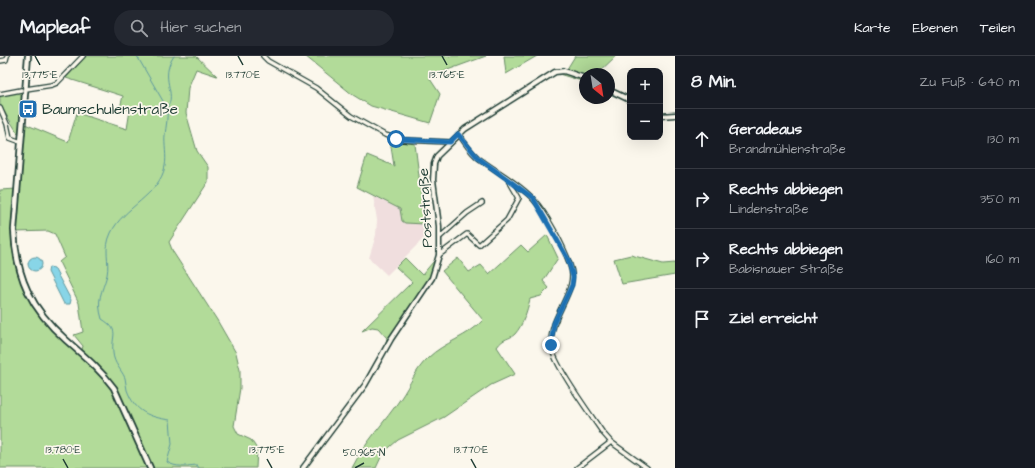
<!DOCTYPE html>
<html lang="de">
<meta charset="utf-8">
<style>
:root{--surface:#171b24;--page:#242831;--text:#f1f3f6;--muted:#9ea1a6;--line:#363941}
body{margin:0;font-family:"Architects Daughter",sans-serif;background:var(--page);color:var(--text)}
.controls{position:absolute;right:12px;top:12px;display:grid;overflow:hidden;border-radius:8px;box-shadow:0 4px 16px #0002}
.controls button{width:36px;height:36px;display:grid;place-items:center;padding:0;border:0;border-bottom:1px solid var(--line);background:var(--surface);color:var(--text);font:20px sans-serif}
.compass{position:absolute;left:579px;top:12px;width:36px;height:36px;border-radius:50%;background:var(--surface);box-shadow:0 4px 16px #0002;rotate:150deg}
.stop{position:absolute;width:12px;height:12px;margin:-9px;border:3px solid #1f6fb2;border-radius:50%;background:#fff}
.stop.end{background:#1f6fb2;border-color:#fff;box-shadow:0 1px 4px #0008}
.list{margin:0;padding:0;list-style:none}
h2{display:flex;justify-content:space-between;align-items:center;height:52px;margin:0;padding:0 16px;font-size:17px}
h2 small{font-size:13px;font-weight:400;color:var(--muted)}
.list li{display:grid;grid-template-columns:26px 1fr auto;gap:12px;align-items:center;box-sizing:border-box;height:60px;padding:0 16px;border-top:1px solid var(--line)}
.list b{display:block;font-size:15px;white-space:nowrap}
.list p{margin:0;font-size:13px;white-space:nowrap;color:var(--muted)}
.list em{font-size:13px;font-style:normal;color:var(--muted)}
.icon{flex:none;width:22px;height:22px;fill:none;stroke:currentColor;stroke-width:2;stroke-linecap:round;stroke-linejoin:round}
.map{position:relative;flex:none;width:675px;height:412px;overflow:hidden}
header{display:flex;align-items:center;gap:24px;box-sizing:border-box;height:56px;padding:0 20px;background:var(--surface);border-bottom:1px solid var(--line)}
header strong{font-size:19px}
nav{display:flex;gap:22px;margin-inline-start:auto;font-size:14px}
.search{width:280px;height:36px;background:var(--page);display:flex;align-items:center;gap:10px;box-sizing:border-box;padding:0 14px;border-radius:22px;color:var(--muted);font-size:15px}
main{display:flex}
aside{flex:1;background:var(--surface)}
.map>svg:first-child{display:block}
.built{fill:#f0dede}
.green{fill:#b2db99;stroke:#688c66}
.water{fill:#88d5e7;stroke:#5e989f}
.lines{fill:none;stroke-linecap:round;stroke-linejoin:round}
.stream{stroke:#5e989f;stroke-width:1}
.minor-casing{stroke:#1f3d34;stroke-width:6}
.tertiary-casing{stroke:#1f3d34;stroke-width:7}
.secondary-casing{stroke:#1f3d34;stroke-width:8}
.minor{stroke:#fbf7ec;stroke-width:3.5}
.tertiary{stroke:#fbf7ec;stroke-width:4}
.secondary{stroke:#fbf7ec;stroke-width:4.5}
.route{stroke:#1f6fb2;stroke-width:5}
.ticks{fill:none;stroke:#1f3d34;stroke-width:1.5}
.labels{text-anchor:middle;stroke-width:3.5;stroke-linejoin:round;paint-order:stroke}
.poi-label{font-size:15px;fill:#1f3d34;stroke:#fbf7ec;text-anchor:start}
.street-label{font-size:15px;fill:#1f3d34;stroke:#fbf7ec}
.ticks-label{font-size:10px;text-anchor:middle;fill:#1f3d34;stroke:#fbf7ec;stroke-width:3.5;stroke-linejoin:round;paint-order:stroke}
</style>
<header>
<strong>Mapleaf</strong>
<div class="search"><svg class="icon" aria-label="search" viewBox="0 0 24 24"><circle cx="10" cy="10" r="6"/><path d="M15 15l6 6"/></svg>Hier suchen</div>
<nav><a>Karte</a><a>Ebenen</a><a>Teilen</a></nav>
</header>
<main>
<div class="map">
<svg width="675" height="412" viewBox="0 0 675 412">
<rect width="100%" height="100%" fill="#fbf7ec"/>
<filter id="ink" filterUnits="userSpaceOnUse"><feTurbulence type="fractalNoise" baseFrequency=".025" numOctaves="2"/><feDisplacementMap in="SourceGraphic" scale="8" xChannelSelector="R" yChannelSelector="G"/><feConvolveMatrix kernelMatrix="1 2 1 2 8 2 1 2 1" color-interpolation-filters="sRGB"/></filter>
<g filter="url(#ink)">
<!-- built -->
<path class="built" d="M 373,140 L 400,153 L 402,165 L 405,167 L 425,168 L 429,173 L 428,178 L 387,219 L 369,202 L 376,179 L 377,164 Z"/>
<!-- green -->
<path class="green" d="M 86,0 L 196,0 L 217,20 L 196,13 L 188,32 L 186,57 L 197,95 L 208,111 L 208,126 L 169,186 L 173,196 L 217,264 L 236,297 L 240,314 L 240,332 L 234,370 L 238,378 L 251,384 L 257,393 L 256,412 L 0,412 L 0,134 L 17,133 C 16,150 13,166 12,182 C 11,190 14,199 15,207 C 25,248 49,271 81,297 L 83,290 L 74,279 L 83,276 L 79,247 L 59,206 L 65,201 L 55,178 L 48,175 L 16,176 L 25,68 L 68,86 L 77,57 L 127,73 L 130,54 L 120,52 L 123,40 L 66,22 Z
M 305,0 L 486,0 L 431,20 L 430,23 L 440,38 L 430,67 L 371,50 L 353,39 Z
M 504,0 L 537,0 L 506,18 Z
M 575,0 L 616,0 L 597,18 L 585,18 L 585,26 L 559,18 L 567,13 Z
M 20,35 L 22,43 L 19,79 L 0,49 L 0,40 Z
M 390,84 L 415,88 L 425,168 L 405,167 L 402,165 L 400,153 L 357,131 L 367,99 L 394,110 Z
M 547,179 L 558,202 L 543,225 L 549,232 L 541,240 L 530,243 C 527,255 523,269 515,278 C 509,284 504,281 497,291 L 515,318 L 491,329 L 444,361 L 398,384 L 383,397 L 376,412 L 352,412 C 365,386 385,366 401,342 C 410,329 416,313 428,302 C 444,286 468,281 483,264 L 442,215 L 458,202 L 469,216 L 481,209 L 489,218 L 521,189 L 528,196 Z
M 439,199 L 432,222 L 384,295 L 387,282 L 378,272 L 372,271 L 362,275 L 412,226 L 396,211 L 405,202 L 422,219 Z
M 631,199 L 663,208 L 675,207 L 675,219 L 622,228 L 614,203 Z"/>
<!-- water -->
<path class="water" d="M28 208a7 7 0 1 1 14 0a7 7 0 1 1-14 0Z
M 49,211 L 54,212 L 71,244 L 70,248 L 64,248 L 48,216 Z"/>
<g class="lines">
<!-- stream -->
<path class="stream" d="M 137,0 L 167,52 C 168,62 166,70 165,79 C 164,89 167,100 165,110 C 160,139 123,151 111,177 C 103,194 110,204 107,219 C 102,237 96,243 102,263 C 121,275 111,278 113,297 C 114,308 121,313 125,322 C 126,326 126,330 127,334 C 135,356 149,361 170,364 L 172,388 L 167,406 C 176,412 186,410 197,409 L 199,412
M 167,52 C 178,36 158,23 174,0"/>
<!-- minor casing -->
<g class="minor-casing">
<path id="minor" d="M 263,0 L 268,5 L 316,32 L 351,60 L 385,79 L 402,84 L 450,86
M 0,5 L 6,4 L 7,0
M 26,33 L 52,29 L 57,27 L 83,0
M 0,38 L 21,34
M 0,52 L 7,68 L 10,82 L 21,86
M 459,78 C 464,86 470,95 477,101 C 495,115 518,126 533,143 C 546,156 564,191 570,209 C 580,234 549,259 551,289 C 553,308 591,359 603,377 L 611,386 L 647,412
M 440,181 L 467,157 L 482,147
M 439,199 L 467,178 L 479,189 L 507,164 L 519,142 L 508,123
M 577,412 L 611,386"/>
</g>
<!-- tertiary casing -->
<g class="tertiary-casing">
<path id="tertiary" d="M 609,34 L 630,44
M 660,60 L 675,59
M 303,412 L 365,329 L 391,283 L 432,222 L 439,199 L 439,170 L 433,124 L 434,108 L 437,100 L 465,73 L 555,16 L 564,15 L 585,22"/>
</g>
<!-- secondary casing -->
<g class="secondary-casing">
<path id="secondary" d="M 28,0 L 14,174 C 16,221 31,253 66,284 C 84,300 100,313 114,332 L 150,412"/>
</g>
<!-- minor -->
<use href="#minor" class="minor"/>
<!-- tertiary -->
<use href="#tertiary" class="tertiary"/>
<!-- secondary -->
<use href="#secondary" class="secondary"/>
</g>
</g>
<g class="lines" filter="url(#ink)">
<!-- route -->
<path class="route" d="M 396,83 L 450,86 L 458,78 L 478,102 L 533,142 L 568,203 L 573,221 L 572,229 L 554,267 L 551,289"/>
</g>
<!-- ticks -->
<path class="ticks" d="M 35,0 L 40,9M 238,0 L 243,9M 442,0 L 447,9M 63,403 L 68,412M 267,403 L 272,412M 471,403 L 476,412M 355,412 L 364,407"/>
<!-- icons -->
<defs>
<g id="bus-square" transform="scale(1)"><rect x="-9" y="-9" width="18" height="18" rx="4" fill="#1f6fb2" stroke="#fbf7ec"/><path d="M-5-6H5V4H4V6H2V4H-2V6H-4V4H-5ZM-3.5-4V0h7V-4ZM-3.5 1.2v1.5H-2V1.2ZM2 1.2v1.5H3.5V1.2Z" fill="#fff"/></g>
</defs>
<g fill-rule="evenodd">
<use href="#bus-square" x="28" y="53"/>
</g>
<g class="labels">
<!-- poi labels -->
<g class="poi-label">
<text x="42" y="58">Baumschulenstraße</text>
</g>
<!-- street labels -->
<g class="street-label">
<text transform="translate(425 152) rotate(-93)" y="5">Poststraße</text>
</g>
</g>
<g class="ticks-label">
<text x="447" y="22">13.765°E</text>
<text x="40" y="22">13.775°E</text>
<text x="243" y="22">13.770°E</text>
<text x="63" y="397">13.780°E</text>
<text x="267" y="397">13.775°E</text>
<text x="471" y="397">13.770°E</text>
<text x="364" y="400">50.965°N</text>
</g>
</svg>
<div class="controls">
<button>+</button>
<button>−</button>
</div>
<svg class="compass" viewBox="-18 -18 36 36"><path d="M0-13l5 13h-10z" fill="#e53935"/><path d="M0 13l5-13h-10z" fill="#9ea1a6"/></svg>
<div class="stop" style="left:396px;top:83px"></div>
<div class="stop end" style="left:551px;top:289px"></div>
</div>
<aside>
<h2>8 Min.<small>Zu Fuß · 640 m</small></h2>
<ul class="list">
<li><svg class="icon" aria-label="ahead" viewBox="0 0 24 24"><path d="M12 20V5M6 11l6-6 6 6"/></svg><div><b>Geradeaus</b><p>Brandmühlenstraße</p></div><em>130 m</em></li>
<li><svg class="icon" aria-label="right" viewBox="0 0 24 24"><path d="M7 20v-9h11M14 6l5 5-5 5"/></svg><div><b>Rechts abbiegen</b><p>Lindenstraße</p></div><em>350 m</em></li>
<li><svg class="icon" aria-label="right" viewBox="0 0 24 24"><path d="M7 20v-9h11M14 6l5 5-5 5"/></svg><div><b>Rechts abbiegen</b><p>Babisnauer Straße</p></div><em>160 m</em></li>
<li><svg class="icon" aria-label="arrive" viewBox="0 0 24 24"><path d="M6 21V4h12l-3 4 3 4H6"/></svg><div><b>Ziel erreicht</b></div></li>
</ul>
</aside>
</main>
